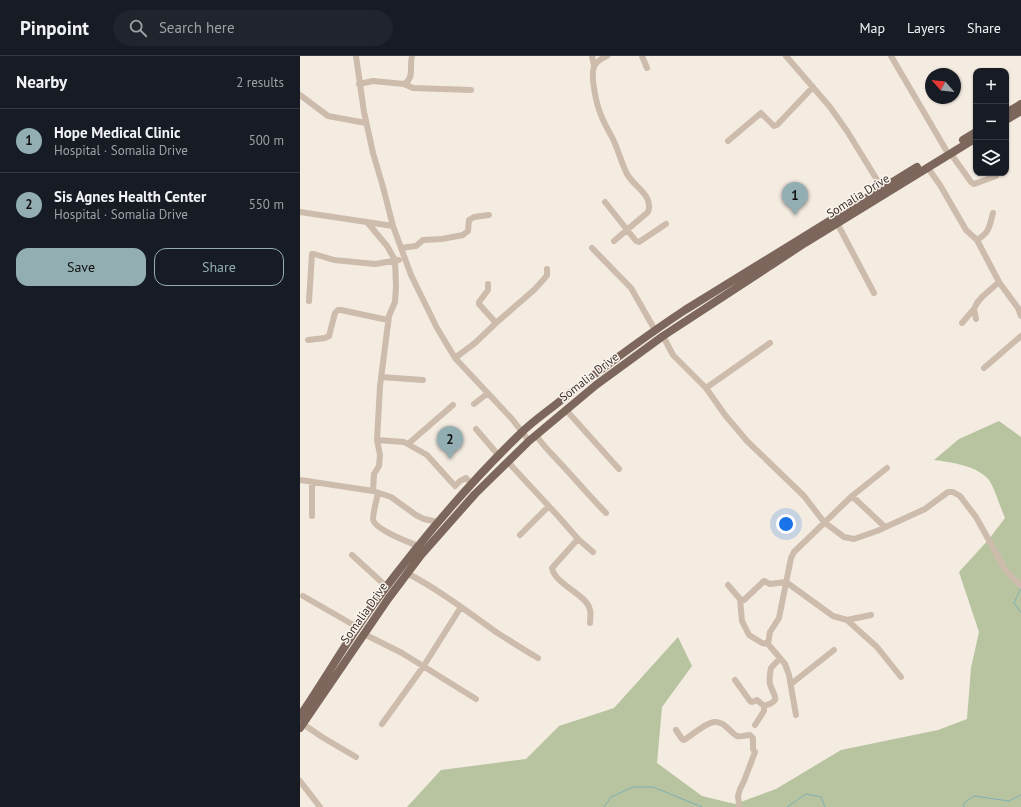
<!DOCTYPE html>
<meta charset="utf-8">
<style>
:root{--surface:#171b24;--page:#20242c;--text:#f1f3f6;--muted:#9ea1a6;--line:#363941;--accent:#92aeb2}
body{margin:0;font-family:"PT Sans",sans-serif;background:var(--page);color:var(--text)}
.controls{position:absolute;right:12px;top:12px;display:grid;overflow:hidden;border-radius:8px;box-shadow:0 1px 3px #0004}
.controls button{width:36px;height:36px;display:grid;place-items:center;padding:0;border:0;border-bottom:1px solid var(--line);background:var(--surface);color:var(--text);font:20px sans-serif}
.compass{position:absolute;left:625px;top:12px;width:36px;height:36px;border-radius:50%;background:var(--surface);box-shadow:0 1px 3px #0004;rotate:297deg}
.you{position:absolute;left:486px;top:468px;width:14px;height:14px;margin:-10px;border:3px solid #fff;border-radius:50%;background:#1a73e8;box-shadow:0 0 0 6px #1a73e833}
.badge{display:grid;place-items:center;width:26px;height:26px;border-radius:50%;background:var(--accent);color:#111;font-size:13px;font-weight:700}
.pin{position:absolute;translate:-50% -33px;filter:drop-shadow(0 1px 2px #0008)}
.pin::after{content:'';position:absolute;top:21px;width:14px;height:12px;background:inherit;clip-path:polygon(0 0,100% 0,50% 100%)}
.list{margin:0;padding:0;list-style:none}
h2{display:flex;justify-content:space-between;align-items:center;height:52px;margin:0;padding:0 16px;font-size:17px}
h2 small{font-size:13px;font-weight:400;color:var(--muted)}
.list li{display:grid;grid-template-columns:26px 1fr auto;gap:12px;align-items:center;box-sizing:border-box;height:64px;padding:0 16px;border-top:1px solid var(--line)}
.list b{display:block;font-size:15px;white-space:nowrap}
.list p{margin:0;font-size:13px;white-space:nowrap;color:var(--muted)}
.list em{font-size:13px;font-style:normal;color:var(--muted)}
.actions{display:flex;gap:8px;padding:12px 16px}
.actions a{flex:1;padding:9px 0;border:1px solid var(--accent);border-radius:12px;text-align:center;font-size:14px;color:var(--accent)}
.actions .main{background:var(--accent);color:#111}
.icon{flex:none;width:22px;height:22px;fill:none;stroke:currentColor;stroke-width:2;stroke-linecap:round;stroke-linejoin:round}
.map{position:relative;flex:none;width:721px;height:751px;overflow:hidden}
header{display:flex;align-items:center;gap:24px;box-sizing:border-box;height:56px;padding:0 20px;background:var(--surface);border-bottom:1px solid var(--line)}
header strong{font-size:19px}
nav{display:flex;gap:22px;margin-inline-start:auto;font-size:14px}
.search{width:280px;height:36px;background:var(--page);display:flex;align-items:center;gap:10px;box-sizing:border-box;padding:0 14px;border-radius:22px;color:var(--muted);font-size:15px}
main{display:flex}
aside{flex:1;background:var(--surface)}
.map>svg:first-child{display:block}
.green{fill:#b8c4a0}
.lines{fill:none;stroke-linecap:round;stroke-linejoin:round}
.stream{stroke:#7fb0b2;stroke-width:1}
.minor{stroke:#cdbbac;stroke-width:6}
.major{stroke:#7d675c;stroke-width:8}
.labels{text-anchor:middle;stroke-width:3;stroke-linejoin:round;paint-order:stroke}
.street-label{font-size:12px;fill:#3b302b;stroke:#fbf5ee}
</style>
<header>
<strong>Pinpoint</strong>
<div class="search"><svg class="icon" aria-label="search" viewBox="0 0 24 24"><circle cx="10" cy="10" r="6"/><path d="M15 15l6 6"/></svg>Search here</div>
<nav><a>Map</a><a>Layers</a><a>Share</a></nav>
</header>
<main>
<aside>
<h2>Nearby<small>2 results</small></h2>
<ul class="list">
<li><span class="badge">1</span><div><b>Hope Medical Clinic</b><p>Hospital · Somalia Drive</p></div><em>500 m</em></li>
<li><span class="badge">2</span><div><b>Sis Agnes Health Center</b><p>Hospital · Somalia Drive</p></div><em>550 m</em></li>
</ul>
<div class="actions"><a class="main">Save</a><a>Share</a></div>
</aside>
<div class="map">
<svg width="721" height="751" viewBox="0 0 721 751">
<rect width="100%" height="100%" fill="#f4ebe1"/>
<!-- green -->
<path class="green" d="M 699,365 L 721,381 L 721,751 L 107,751 L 141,714 L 226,703 L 259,670 L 314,652 L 378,581 L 392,610 L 362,651 L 357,707 L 402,740 L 435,748 L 476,733 L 541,694 L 638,674 L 667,663 L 671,612 L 679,576 L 659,516 L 689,483 L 705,462 C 701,453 694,431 689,424 C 678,410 651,406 634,404 L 659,383 Z"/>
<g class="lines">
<!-- stream -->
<path class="stream" d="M 721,532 L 714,547 L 721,557
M 304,751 L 311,741 L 333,731 L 353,731 L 402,751
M 487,751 L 506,738 L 521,741 L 525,751
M 664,751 L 664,747 L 674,740 L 709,745 L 721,739"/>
<!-- minor -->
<path class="minor" d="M 56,0 L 64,56 L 73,97 L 83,131 L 93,170 L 111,219 L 137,272 L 155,302 L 212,363 L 229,385
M 292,0 L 294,9
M 307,0 C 303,2 298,4 295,9 C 289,17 297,50 301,59 C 304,67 308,74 312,81 C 318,93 321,106 327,118 C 334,131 354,139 348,156 L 314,185
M 342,0 L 347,12
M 486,0 L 530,51 L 547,75 L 582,132
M 591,0 L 646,94
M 59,28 L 73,25 L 104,28 C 115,22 109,10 112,0
M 104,28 L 113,32 L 171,34
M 0,39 L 28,60 L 66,67
M 428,85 L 461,57 L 474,70 L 477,69 L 513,31
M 651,98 L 671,126 L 674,128 L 696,120
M 628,112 L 640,129 L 666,174 L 677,184 L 699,226 L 718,252 L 721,260
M 305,146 L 336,185 L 339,186 L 366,168
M 0,156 L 93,170
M 67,166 L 87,190 L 95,204 L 96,230 L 95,246 L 89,260 L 80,330 L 77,384 L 80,399 L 79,410 L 74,418 L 73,435
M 537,167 L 574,237
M 677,184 C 690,176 689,171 693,157
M 101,192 L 116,190 L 123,184 L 142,183 L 163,179 L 168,175 L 169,164 L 174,161 L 189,159
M 292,192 L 331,232 L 355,274
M 188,228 L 188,234 L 179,246 L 179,248 L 196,267
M 9,245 L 12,198 L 14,198 L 34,204 L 75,208 L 99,204
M 674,253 L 676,263
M 662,267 L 674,253 L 677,247 L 682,241 L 699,226
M 363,280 L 373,299 L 406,332 L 425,359 L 447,385 L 504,440 L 524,466 L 544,481 L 554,483 L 577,475 L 625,453 L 648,436 L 653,436 L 660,440 L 676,461 L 706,515 L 721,530
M 8,284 L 25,282 L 29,280 L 35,257 L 38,254 L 41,254 L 88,264
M 155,302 L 175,287 L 196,267 L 234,234 L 244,223 L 247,219 L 247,213
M 684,312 L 721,280
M 81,321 L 123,324
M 406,332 L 470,287
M 174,348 L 188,337
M 266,354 L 319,413
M 176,373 L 199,400
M 236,379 C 243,390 252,398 261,408 C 276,424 290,441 306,457
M 77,384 L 104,386 L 127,399 L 155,430 L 160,425 L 166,422 L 172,428
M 108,388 L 153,349
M 208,406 L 258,460 L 278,483 L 293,496
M 0,424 L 73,435 L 91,441 L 116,459 L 124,463 L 138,466
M 78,437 C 77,441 72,463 73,464 C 76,474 109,486 118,490
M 552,440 L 585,471
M 12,460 L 12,426
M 220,479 L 249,450
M 278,483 L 252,512 C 255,529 287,538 290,554 C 291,558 290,563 290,567
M 52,499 L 87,531
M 107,517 C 139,534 167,555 196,576 C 210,585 224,594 238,602
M 428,529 L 440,543 L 444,544 L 464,525 L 470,528 L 486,526 L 533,560 L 547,564 L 571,559
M 3,540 L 57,571
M 440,543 L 442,565 L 449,579 L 462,587 L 468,588 L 485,608 L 489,619 L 496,659
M 547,564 L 577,591 L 601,621
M 64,578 L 102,597 L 176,643
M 468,588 L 470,576 L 479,562 L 491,502 L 494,496 L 552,440 L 587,412
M 435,624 L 450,645 L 452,646 L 457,644 L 464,650 L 464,655 L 455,669
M 491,628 L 534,594
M 464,650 C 483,644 473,640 470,628 C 469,624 470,617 471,612 L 480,602
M 3,668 L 22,681 L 56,701
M 82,668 L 123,611 L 161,551
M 376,674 L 382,683 L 384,684 C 393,679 403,668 414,666 C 425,665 429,676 437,680 C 441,681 446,679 450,679 L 453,682 L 453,693 L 455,696 L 444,725 L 440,733 L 438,740 L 439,748 L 439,751
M 0,725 L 20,751"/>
<!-- major -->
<path class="major" d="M 706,57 L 721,48
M 706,64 L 721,55
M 663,84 L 676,76
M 0,660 C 27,620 51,578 80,539 C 123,482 169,427 221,377 C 234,364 251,353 265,341 C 304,311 344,281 385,254 L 617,111
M 0,672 L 88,543 L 121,499 L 175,438 L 229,385 L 296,329 L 363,280 L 505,187 L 676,82"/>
</g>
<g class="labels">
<!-- street labels -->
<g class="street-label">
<text transform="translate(558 140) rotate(-32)" y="4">Somalia Drive</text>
<text transform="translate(289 321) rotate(-38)" y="4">Somalia Drive</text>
<text transform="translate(64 557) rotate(-55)" y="4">Somalia Drive</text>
</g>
</g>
</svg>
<div class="controls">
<button>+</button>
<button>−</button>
<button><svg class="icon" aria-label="layers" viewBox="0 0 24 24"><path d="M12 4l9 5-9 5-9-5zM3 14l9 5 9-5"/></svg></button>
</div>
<svg class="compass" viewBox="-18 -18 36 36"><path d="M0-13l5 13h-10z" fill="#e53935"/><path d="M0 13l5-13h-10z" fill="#9ea1a6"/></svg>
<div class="you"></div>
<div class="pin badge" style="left:495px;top:159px">1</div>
<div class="pin badge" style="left:150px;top:403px">2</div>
</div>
</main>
